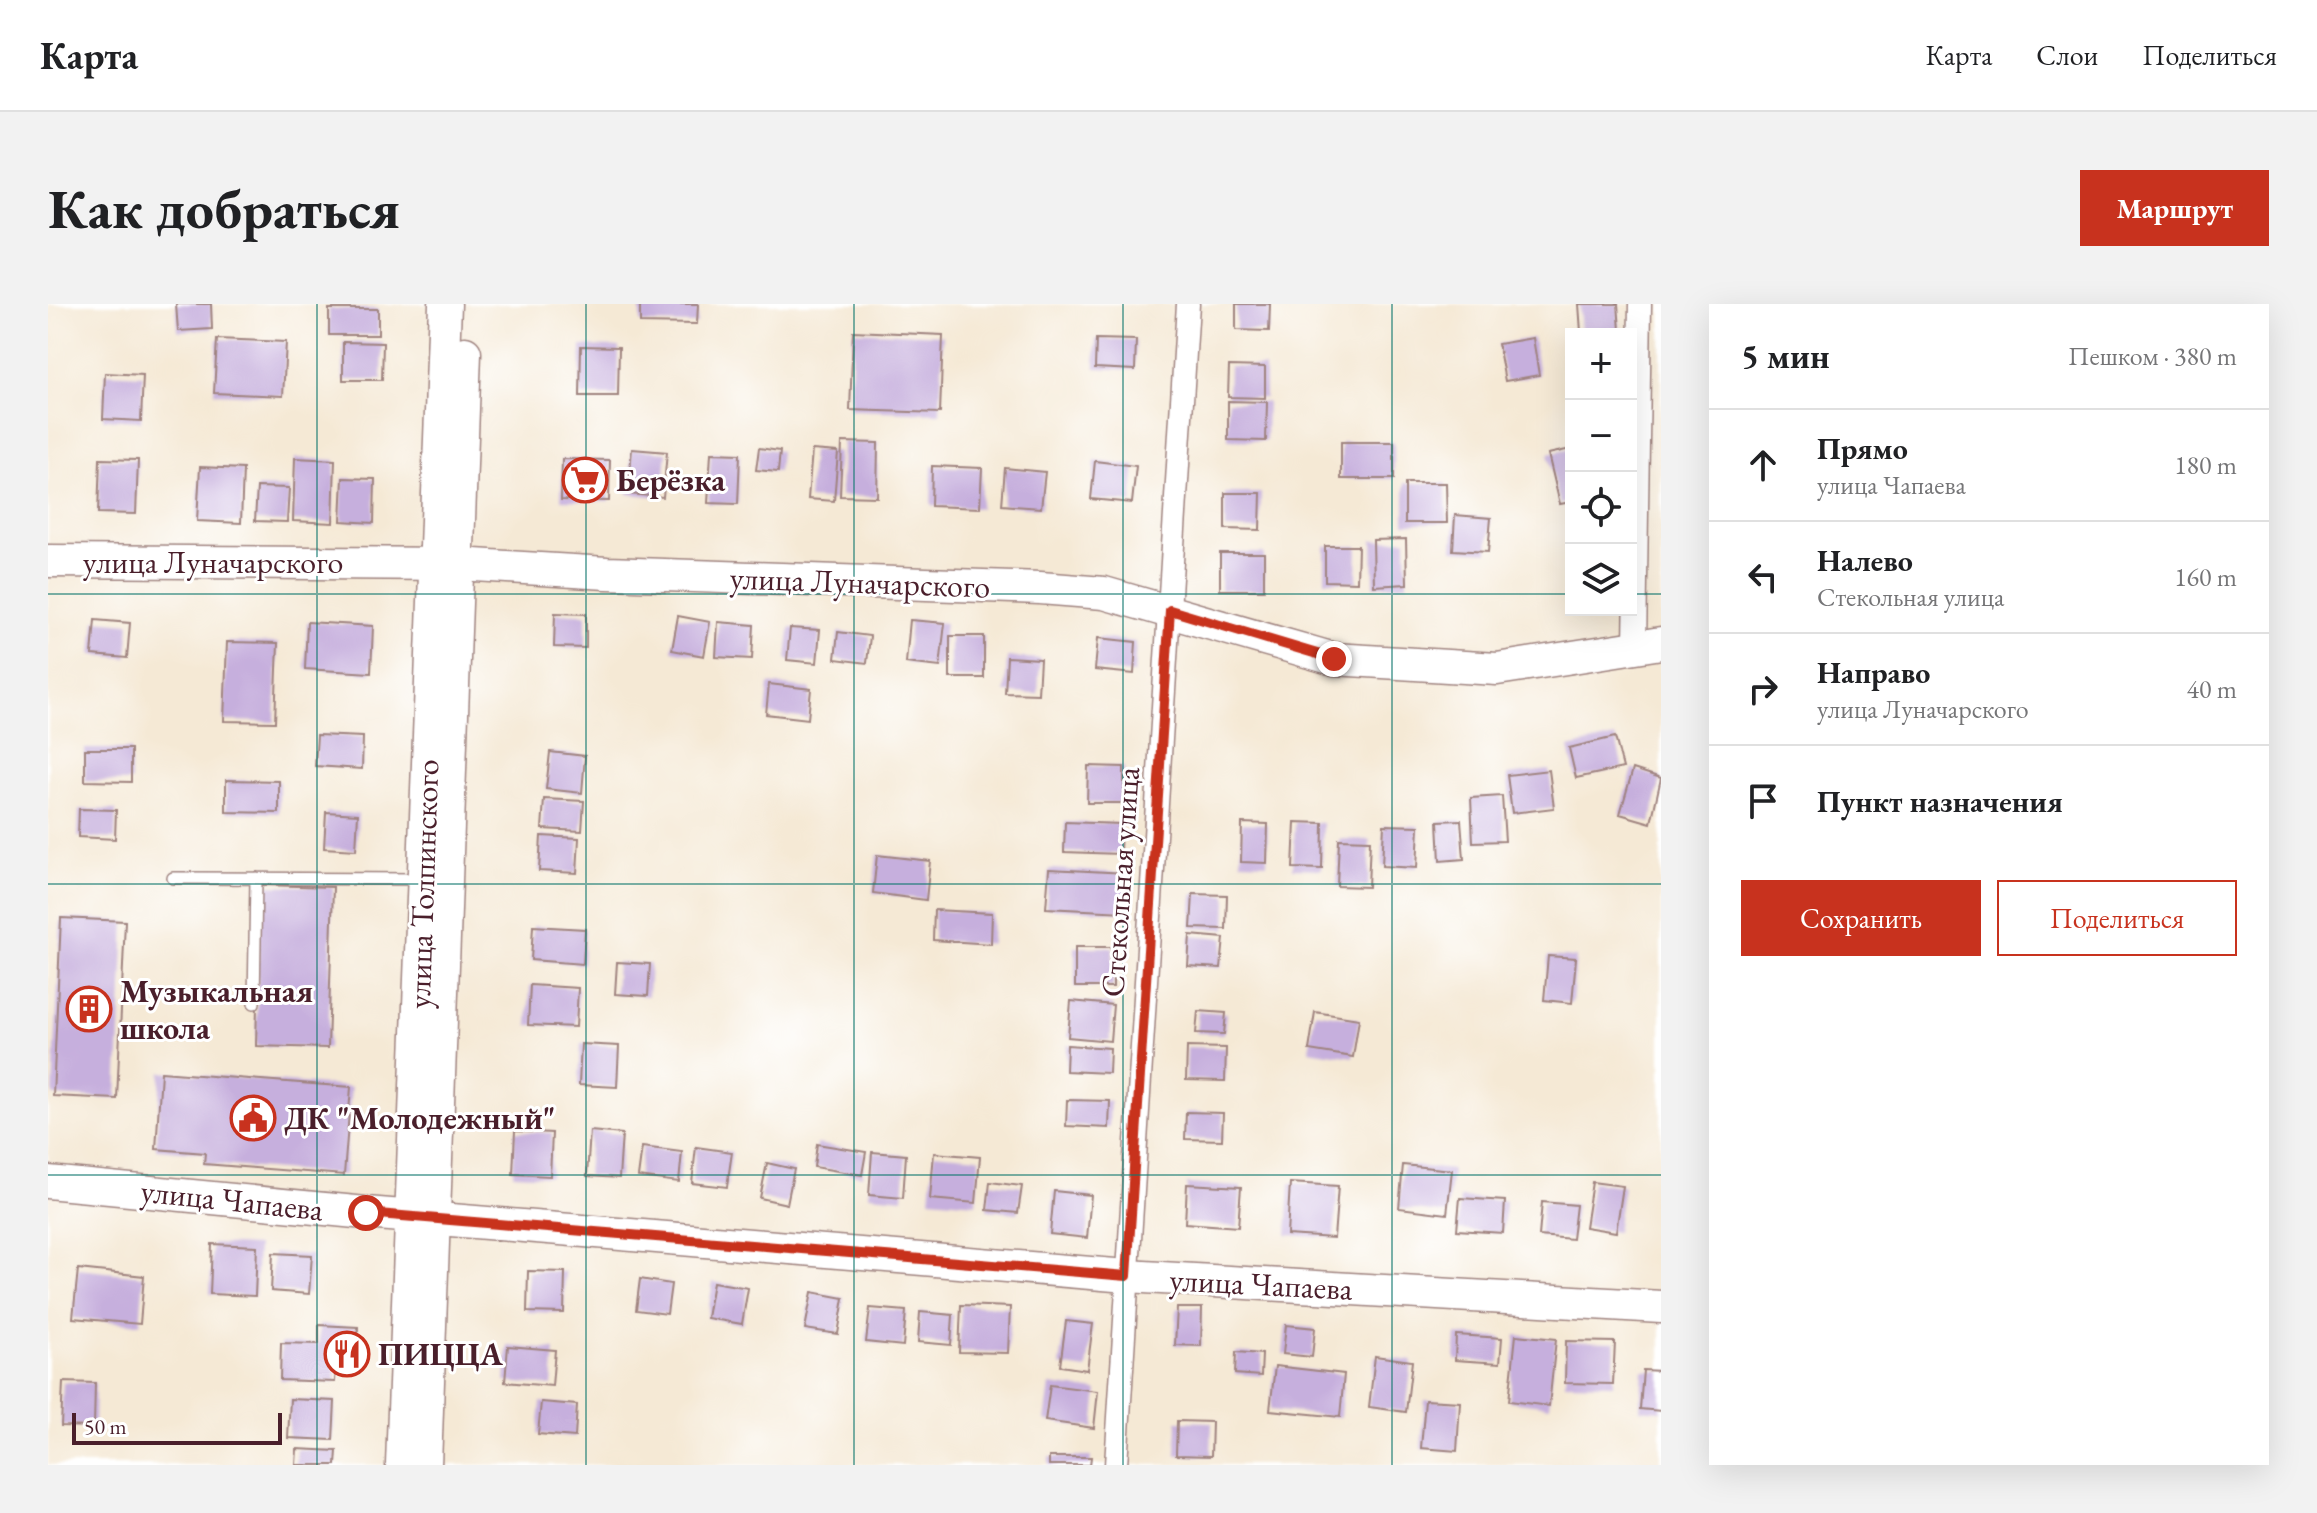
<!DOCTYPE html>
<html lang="ru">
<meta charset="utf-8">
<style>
:root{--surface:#fff;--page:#f2f2f2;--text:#202124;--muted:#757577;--line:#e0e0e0;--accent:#c8321e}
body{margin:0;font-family:"EB Garamond",serif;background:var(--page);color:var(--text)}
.controls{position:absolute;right:24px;top:24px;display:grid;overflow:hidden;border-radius:0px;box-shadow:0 8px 32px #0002}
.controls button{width:72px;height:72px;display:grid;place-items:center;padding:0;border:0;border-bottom:2px solid var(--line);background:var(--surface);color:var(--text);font:40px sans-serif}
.scale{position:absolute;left:24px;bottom:20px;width:210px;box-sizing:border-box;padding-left:8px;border:4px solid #4a1f2b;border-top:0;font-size:22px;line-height:28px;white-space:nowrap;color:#4a1f2b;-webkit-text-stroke:6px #fff;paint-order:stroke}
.stop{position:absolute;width:24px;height:24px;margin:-18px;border:6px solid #c8321e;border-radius:50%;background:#fff}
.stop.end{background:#c8321e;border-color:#fff;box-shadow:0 2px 8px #0008}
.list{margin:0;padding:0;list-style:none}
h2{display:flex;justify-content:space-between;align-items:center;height:104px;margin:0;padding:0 32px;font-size:34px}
h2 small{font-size:26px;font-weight:400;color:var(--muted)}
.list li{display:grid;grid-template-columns:52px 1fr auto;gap:24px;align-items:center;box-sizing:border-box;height:112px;padding:0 32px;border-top:2px solid var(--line)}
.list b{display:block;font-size:30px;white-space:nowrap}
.list p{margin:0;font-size:26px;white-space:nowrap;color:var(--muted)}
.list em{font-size:26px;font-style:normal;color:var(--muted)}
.actions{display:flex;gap:16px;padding:24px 32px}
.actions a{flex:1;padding:18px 0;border:2px solid var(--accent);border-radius:0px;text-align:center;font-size:28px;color:var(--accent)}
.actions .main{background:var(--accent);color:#fff}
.icon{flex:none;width:44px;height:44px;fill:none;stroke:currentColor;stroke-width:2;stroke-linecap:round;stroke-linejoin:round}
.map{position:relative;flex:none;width:1613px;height:1161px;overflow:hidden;border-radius:0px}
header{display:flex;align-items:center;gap:48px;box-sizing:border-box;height:112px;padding:0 40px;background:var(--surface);border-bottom:2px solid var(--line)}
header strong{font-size:38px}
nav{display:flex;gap:44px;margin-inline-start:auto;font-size:28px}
.intro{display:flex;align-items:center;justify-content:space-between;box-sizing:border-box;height:192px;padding:0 48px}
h1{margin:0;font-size:56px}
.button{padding:20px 36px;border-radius:0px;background:var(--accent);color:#fff;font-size:28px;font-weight:700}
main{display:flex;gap:48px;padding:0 48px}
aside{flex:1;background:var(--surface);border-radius:0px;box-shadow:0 8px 32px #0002}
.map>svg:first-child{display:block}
.building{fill:#c6afdd}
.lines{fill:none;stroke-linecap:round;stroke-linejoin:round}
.service-casing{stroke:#a08480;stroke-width:14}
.minor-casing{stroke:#a08480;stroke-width:25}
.secondary-casing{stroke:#a08480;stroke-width:35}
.service{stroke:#fff;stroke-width:11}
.minor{stroke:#fff;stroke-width:22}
.secondary{stroke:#fff;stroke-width:32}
.route{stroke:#c8321e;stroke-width:10}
.grid{fill:none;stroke:#0f766e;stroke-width:2;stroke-opacity:0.55}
.labels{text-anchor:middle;stroke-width:6;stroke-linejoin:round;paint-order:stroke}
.poi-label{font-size:32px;font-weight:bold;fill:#4a1f2b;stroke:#fff;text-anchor:start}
.street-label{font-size:32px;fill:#4a1f2b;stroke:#fff}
</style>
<header>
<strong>Карта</strong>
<nav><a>Карта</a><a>Слои</a><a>Поделиться</a></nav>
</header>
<div class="intro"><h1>Как добраться</h1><a class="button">Маршрут</a></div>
<main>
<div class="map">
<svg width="1613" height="1161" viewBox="0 0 1613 1161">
<rect width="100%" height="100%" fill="#fff"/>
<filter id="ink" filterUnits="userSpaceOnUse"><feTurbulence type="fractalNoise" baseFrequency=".0125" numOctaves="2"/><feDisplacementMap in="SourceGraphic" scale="16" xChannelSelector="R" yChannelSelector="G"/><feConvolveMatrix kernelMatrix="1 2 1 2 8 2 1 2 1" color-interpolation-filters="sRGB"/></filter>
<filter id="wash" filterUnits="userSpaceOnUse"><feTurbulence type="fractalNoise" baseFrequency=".006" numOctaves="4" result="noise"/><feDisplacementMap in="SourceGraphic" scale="32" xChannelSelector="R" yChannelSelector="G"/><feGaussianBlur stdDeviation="1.8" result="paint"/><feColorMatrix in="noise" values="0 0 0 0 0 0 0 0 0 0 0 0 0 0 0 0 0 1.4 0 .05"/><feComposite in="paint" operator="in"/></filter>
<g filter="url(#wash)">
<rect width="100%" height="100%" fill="#f5e9d5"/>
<g id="blocks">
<!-- building -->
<path class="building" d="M 128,0 L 163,0 L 164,25 L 130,27 Z
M 592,0 L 650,0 L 649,20 L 592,19 Z
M 1188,0 L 1222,0 L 1221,27 L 1188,26 Z
M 1531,0 L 1570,0 L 1572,26 L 1533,28 Z
M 281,5 L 330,5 L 330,31 L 281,31 Z
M 805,27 L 895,31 L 892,109 L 802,106 Z
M 1485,34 L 1491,71 L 1457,77 L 1450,40 Z
M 169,35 L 238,38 L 235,92 L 166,89 Z
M 1048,35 L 1088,36 L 1087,66 L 1047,64 Z
M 295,38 L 335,39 L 334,76 L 295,76 Z
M 533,42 L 571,43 L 570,92 L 532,92 Z
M 1181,62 L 1217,63 L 1217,94 L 1180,93 Z
M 57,69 L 95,71 L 93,117 L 55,115 Z
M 1180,97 L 1219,98 L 1218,137 L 1180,136 Z
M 794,138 L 830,139 L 829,193 L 792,192 Z
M 1293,138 L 1346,138 L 1346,175 L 1293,175 Z
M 711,144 L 732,147 L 730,168 L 708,166 Z
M 584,145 L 619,148 L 615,193 L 580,190 Z
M 1523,145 L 1523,198 L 1512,200 L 1500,150 Z
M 764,146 L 790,148 L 786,197 L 760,195 Z
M 663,149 L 692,150 L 690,200 L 660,199 Z
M 247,154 L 287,156 L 285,219 L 245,217 Z
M 52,155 L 90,156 L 88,210 L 50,209 Z
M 514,155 L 562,156 L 561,197 L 513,196 Z
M 1047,157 L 1088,162 L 1084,199 L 1043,195 Z
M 884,162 L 934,164 L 932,204 L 883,202 Z
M 152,163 L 195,165 L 193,219 L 149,217 Z
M 957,164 L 997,168 L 993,204 L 954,201 Z
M 295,174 L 327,175 L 326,219 L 293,217 Z
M 1357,179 L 1398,179 L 1399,219 L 1357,219 Z
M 209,183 L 241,184 L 239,218 L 207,217 Z
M 1177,189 L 1213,189 L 1212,226 L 1177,225 Z
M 1407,211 L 1443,214 L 1440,248 L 1405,246 Z
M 1358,235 L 1359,280 L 1326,282 L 1325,236 Z
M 1277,242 L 1310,242 L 1309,278 L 1277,277 Z
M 1172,249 L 1216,249 L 1216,286 L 1172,286 Z
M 507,309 L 538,310 L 538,344 L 506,343 Z
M 630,312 L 662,318 L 656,352 L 624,346 Z
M 47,316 L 82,319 L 79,354 L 44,351 Z
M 862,316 L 897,319 L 892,363 L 858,359 Z
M 259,318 L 325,322 L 323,369 L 257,365 Z
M 670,318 L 706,321 L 704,355 L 668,353 Z
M 742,324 L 772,326 L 769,359 L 739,356 Z
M 790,328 L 822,332 L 819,359 L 787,355 Z
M 902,332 L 936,332 L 936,374 L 902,374 Z
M 1050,334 L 1088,338 L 1086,370 L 1047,366 Z
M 179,338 L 230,339 L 227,418 L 176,417 Z
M 959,353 L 992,355 L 990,390 L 957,389 Z
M 721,380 L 763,385 L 760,415 L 718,410 Z
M 269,431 L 315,433 L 314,465 L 267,462 Z
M 1567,433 L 1575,464 L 1528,474 L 1521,444 Z
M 37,445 L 83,445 L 83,478 L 37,477 Z
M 502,448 L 537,452 L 534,489 L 498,485 Z
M 1040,462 L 1076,463 L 1076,499 L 1039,499 Z
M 1585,465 L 1613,474 L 1603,519 L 1572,510 Z
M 1501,466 L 1506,504 L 1464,509 L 1459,471 Z
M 178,476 L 231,477 L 231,509 L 178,508 Z
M 1454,492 L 1457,537 L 1425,538 L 1423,494 Z
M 496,495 L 536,497 L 534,527 L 494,525 Z
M 31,505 L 68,506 L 67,535 L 30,533 Z
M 278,508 L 310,510 L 308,546 L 276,544 Z
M 1413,516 L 1416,555 L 1392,557 L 1390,517 Z
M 1017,518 L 1073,520 L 1072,550 L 1016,548 Z
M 1247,518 L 1275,519 L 1274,565 L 1245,564 Z
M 1194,519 L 1220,520 L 1219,559 L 1193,558 Z
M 1336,521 L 1371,522 L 1369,564 L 1334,562 Z
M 493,532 L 531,534 L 529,569 L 491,567 Z
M 1291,535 L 1322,536 L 1320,583 L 1289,582 Z
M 829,551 L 882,557 L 878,596 L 825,589 Z
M 1001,565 L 1079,569 L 1077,608 L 998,604 Z
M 212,581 L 285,583 L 280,744 L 208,742 Z
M 1145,590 L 1179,591 L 1178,625 L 1143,624 Z
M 886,606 L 944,609 L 943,640 L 885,636 Z
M 13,614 L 77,617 L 69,795 L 5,792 Z
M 485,622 L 537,625 L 535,660 L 483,656 Z
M 1142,631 L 1176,634 L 1173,664 L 1140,662 Z
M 1027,643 L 1065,643 L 1065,683 L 1027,683 Z
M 1500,652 L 1528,654 L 1524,699 L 1496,696 Z
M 569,658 L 602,660 L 600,692 L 567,690 Z
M 482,681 L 530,684 L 528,723 L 480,721 Z
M 1023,697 L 1065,701 L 1062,737 L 1020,733 Z
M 1150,707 L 1178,709 L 1176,730 L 1148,729 Z
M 1267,708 L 1311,715 L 1305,753 L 1261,746 Z
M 533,740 L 571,742 L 569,783 L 531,781 Z
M 1019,741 L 1062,744 L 1061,769 L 1018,767 Z
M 1139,743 L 1178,744 L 1177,777 L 1138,776 Z
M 113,768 L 303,783 L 296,871 L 156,860 L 157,849 L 108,845 Z
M 1019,796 L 1062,797 L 1061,824 L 1018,822 Z
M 1138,808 L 1175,809 L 1174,836 L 1137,835 Z
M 467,827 L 504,829 L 502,872 L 465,870 Z
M 542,827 L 574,830 L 571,874 L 539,872 Z
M 769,840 L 818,848 L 814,871 L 766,863 Z
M 594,843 L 634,848 L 631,878 L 590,873 Z
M 648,843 L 684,848 L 679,883 L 644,879 Z
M 824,848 L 858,851 L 855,894 L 821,891 Z
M 886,849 L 932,853 L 928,899 L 882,895 Z
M 719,859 L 746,865 L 739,900 L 712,894 Z
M 1355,861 L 1404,866 L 1399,910 L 1351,904 Z
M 942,878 L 974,882 L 970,909 L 939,906 Z
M 1544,878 L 1575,882 L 1568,928 L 1537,923 Z
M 1242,879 L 1290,882 L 1286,934 L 1239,931 Z
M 1139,880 L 1193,883 L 1190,923 L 1137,919 Z
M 1006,887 L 1043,891 L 1039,934 L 1002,930 Z
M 1412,894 L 1457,897 L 1455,929 L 1409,926 Z
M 1494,898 L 1528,901 L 1524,935 L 1491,932 Z
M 164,940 L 209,942 L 207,992 L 162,990 Z
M 225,949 L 264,951 L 261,990 L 223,987 Z
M 30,965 L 96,972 L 92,1020 L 25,1014 Z
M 480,967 L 517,968 L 516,1009 L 479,1008 Z
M 592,975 L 623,980 L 619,1010 L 588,1006 Z
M 665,978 L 700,984 L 694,1020 L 659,1014 Z
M 764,988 L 796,994 L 790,1030 L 757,1025 Z
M 913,1001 L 962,1003 L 960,1049 L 911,1048 Z
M 822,1004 L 858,1007 L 855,1042 L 818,1038 Z
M 1129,1004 L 1154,1004 L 1153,1042 L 1127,1041 Z
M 872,1008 L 905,1011 L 903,1041 L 870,1038 Z
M 1018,1017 L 1045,1020 L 1039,1066 L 1012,1062 Z
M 271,1021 L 310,1023 L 309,1061 L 288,1060 L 287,1078 L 232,1076 L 233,1039 L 271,1040 Z
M 1238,1021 L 1267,1024 L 1264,1053 L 1235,1050 Z
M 1408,1031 L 1454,1034 L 1452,1059 L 1407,1056 Z
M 1468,1031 L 1508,1035 L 1501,1102 L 1461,1097 Z
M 1518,1037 L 1567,1038 L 1565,1080 L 1517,1079 Z
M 460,1042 L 507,1046 L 504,1082 L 457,1078 Z
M 1188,1048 L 1214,1050 L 1213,1072 L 1187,1070 Z
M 1327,1052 L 1364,1057 L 1358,1108 L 1321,1103 Z
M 1227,1062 L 1296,1070 L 1292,1113 L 1222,1106 Z
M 1595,1066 L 1613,1067 L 1613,1107 L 1592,1105 Z
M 15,1078 L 47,1079 L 46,1123 L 13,1122 Z
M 1002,1081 L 1050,1087 L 1046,1124 L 997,1117 Z
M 242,1095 L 287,1097 L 285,1136 L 240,1134 Z
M 1377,1096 L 1412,1098 L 1409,1147 L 1373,1144 Z
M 493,1098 L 529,1101 L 527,1133 L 490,1130 Z
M 1129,1117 L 1164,1118 L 1163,1152 L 1128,1151 Z
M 249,1145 L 289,1147 L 288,1161 L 248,1161 Z
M 1001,1153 L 1043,1153 L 1042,1161 L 1001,1161 Z"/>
</g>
</g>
<g filter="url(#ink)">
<use href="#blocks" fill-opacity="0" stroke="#a08480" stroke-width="2"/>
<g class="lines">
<!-- service casing -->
<g class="service-casing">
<path id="service" d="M 125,574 L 372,575
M 206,699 L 208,574"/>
</g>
<!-- minor casing -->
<g class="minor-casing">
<path id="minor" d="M 1587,344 L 1592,0
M 1068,1161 L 1140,0"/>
</g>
<!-- secondary casing -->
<g class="secondary-casing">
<path id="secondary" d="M 0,257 L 410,260 L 559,269 L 992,284 L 1056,289 L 1286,355 L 1449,365 L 1613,339
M 0,878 L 318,909 L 1079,972 L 1613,1003
M 354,1161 L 397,0
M 377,1161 L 417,49"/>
</g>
<!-- service -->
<use href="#service" class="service"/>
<!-- minor -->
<use href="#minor" class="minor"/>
<!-- secondary -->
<use href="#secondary" class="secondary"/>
</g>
</g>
<g class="lines" filter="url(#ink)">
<!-- route -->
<path class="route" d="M 318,909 L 1079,972 L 1122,306 L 1286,355"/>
</g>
<!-- grid -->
<path class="grid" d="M 269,0 L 269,1161M 538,0 L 538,1161M 806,0 L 806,1161M 1075,0 L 1075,1161M 1344,0 L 1344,1161M 0,290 L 1523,290M 1583,290 L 1613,290M 0,580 L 1613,580M 0,871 L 1613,871"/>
<!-- icons -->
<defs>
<g id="supermarket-ring" transform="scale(2.3)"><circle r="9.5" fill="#fff" stroke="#c8321e" stroke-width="1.5"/><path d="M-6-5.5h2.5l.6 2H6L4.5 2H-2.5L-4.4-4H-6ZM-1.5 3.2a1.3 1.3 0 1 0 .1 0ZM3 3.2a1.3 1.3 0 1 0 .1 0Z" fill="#c8321e"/></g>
<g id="building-ring" transform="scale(2.3)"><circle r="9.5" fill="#fff" stroke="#c8321e" stroke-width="1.5"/><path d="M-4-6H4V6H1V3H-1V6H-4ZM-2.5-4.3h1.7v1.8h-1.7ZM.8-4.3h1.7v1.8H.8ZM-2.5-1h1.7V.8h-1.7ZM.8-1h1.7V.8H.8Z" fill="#c8321e"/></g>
<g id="civic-ring" transform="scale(2.3)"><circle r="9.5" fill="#fff" stroke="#c8321e" stroke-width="1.5"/><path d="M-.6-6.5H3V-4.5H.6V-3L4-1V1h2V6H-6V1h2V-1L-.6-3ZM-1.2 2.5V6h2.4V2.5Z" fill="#c8321e"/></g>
<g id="restaurant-ring" transform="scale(2.3)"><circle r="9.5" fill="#fff" stroke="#c8321e" stroke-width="1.5"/><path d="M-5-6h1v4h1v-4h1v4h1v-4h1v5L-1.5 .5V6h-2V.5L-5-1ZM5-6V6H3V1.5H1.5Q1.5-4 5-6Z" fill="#c8321e"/></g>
</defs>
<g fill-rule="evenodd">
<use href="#supermarket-ring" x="537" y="176"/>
<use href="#building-ring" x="41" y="705"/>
<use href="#civic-ring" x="205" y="814"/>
<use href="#restaurant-ring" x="299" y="1050"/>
</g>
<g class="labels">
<!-- poi labels -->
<g class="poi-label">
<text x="568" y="187">Берёзка</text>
<text x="72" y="698">Музыкальная<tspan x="72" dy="37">школа</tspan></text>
<text x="236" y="825">ДК "Молодежный"</text>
<text x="330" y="1061">ПИЦЦА</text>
</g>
<!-- street labels -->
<g class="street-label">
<text x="165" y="269">улица Луначарского</text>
<text transform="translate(812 278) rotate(2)" y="11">улица Луначарского</text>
<text transform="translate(1072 578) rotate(-86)" y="11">Стекольная улица</text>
<text transform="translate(375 580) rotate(-88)" y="11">улица Толпинского</text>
<text transform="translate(184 896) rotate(6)" y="11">улица Чапаева</text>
<text transform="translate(1213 980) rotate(3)" y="11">улица Чапаева</text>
</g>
</g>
</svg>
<div class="controls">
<button>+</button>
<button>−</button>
<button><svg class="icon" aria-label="locate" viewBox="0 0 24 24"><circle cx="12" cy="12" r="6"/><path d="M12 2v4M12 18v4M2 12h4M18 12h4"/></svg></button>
<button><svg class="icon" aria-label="layers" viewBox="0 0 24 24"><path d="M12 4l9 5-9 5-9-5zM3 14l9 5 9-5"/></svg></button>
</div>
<div class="scale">50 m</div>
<div class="stop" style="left:318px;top:909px"></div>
<div class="stop end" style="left:1286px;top:355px"></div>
</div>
<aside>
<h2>5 мин<small>Пешком · 380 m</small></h2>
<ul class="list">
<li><svg class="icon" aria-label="ahead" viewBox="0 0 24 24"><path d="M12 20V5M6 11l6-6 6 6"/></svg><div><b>Прямо</b><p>улица Чапаева</p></div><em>180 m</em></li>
<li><svg class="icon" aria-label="left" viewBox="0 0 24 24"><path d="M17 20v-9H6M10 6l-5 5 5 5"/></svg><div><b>Налево</b><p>Стекольная улица</p></div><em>160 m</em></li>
<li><svg class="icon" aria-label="right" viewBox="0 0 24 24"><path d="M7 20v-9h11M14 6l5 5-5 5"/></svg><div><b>Направо</b><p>улица Луначарского</p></div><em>40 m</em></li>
<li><svg class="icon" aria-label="arrive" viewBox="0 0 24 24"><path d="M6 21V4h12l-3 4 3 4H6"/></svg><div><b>Пункт назначения</b></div></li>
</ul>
<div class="actions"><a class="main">Сохранить</a><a>Поделиться</a></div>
</aside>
</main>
